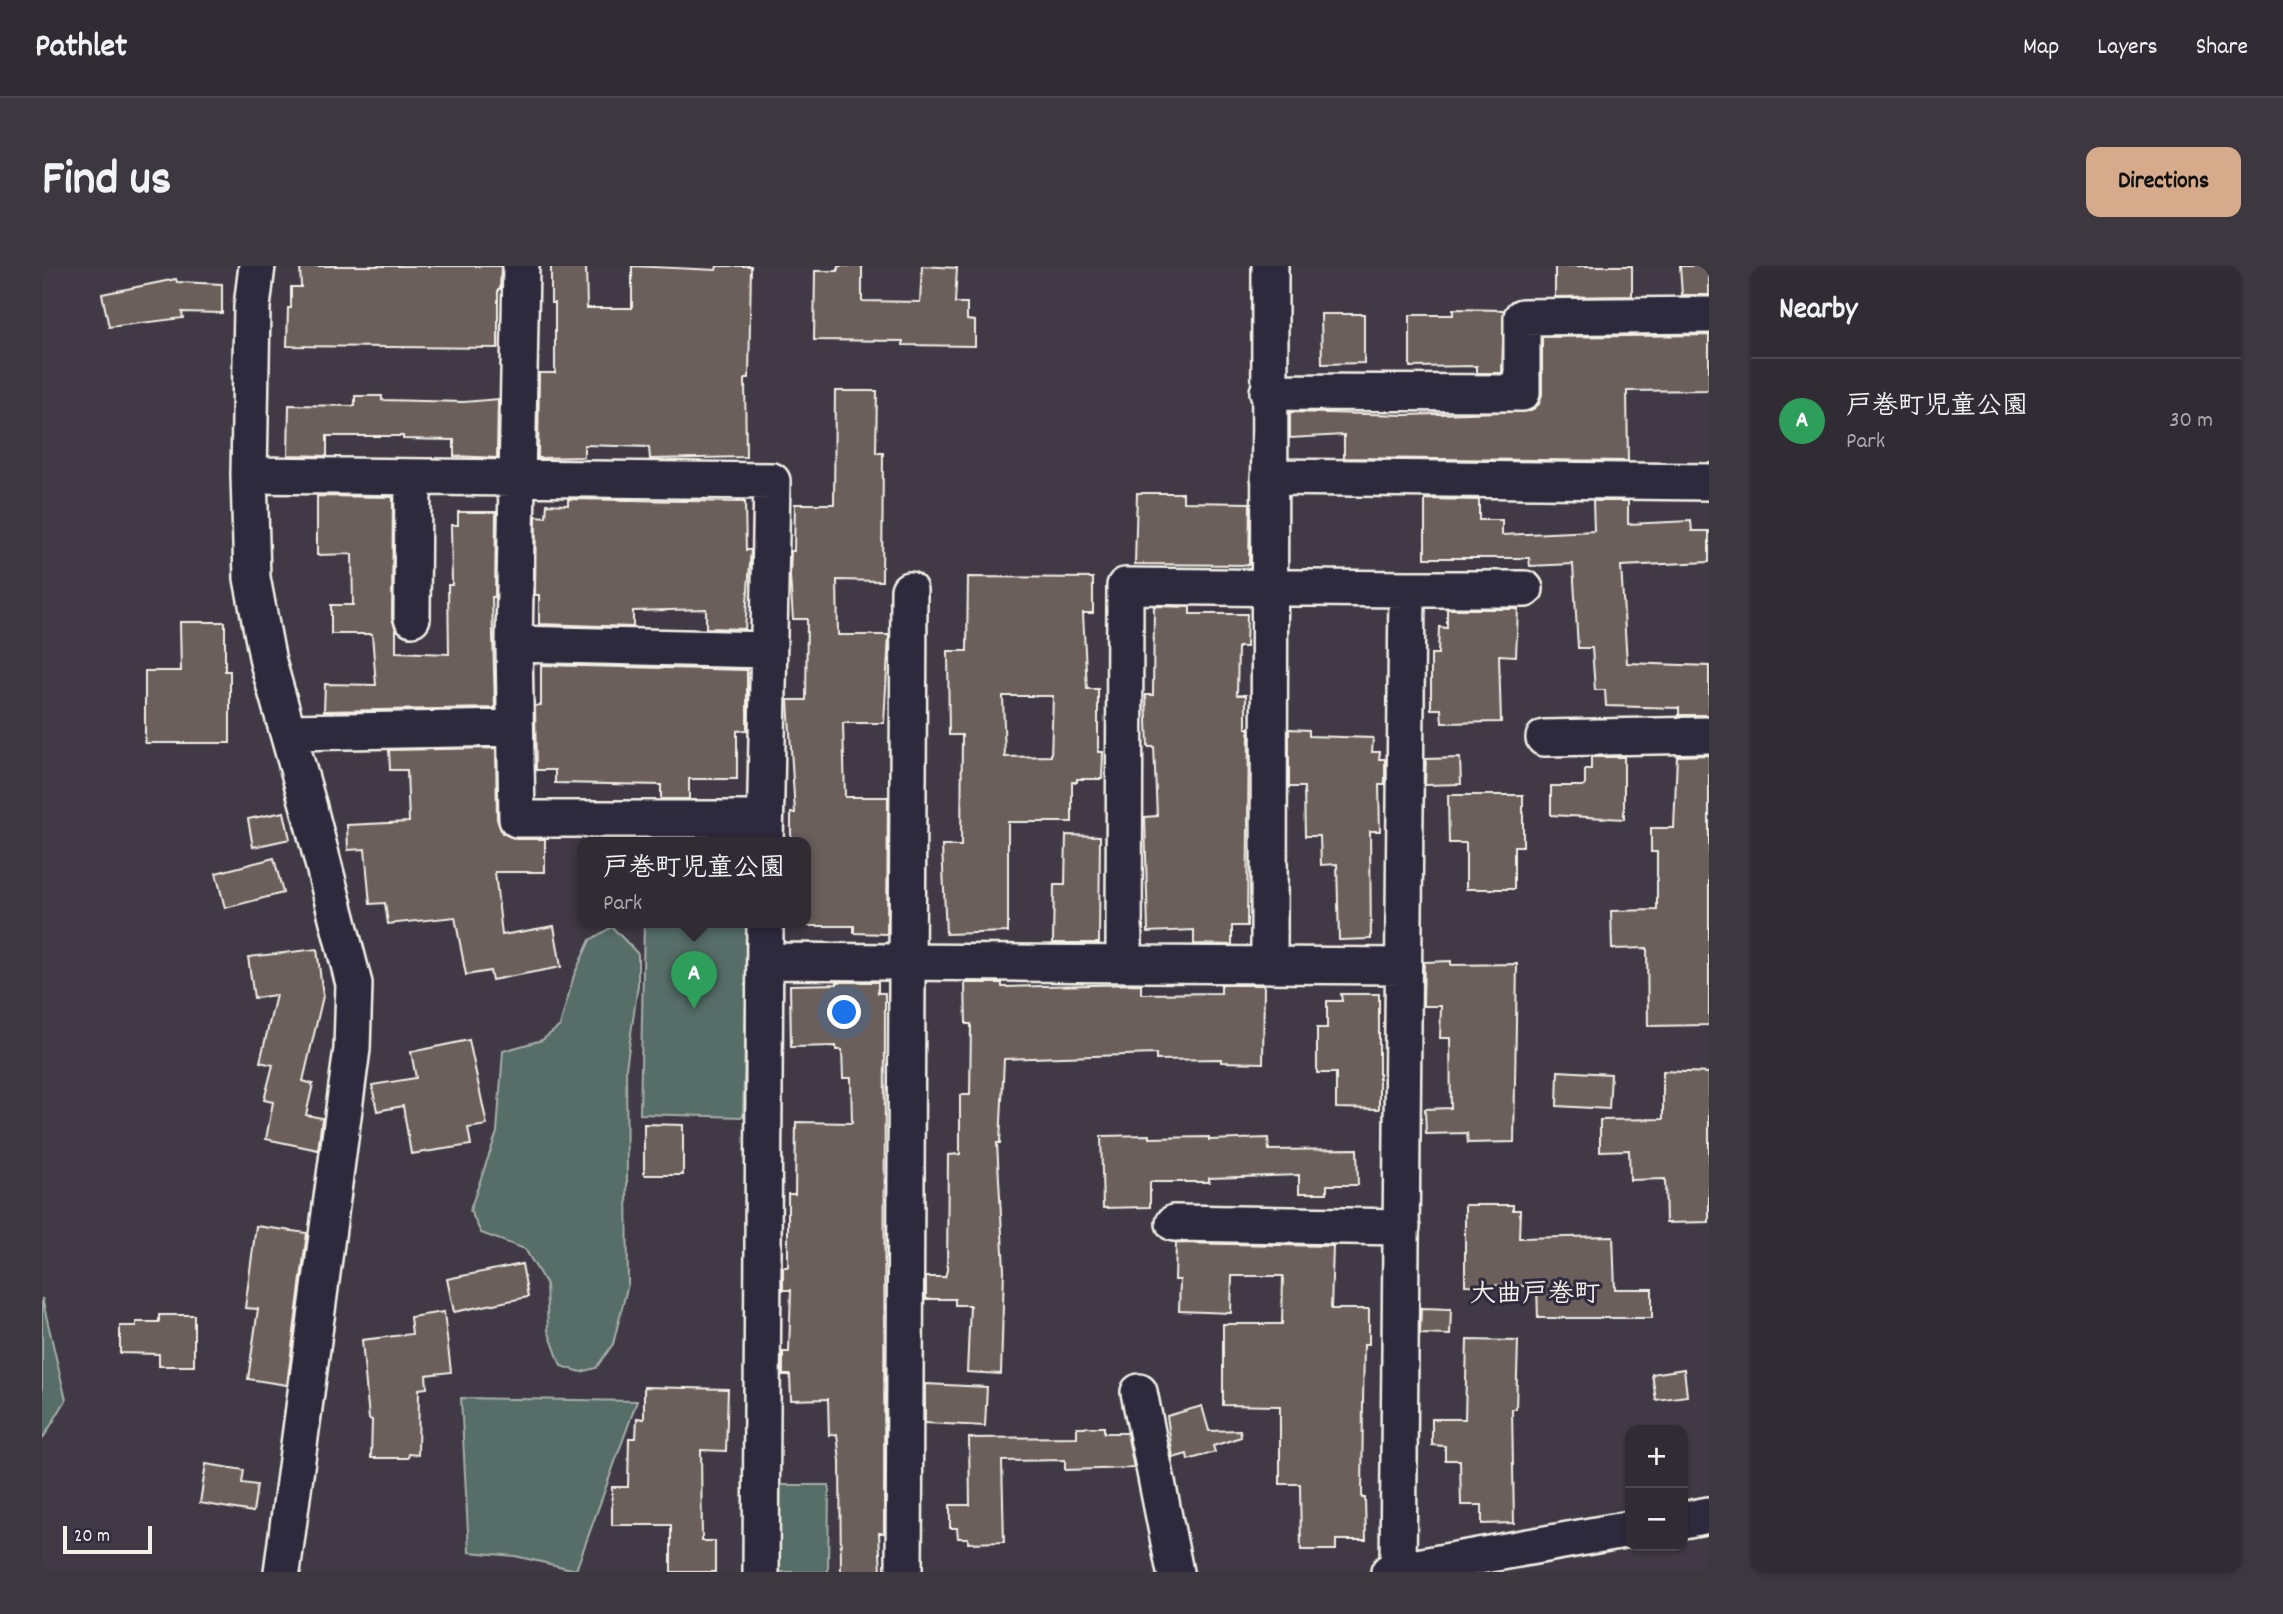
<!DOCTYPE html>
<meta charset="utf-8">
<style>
:root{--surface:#312c34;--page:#3d3840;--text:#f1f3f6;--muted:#a8a7ac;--line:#4c484f;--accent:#d6ab8b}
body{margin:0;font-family:Dekko,"Klee One",sans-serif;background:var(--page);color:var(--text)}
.controls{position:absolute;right:21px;bottom:21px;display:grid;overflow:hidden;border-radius:14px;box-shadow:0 2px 5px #0004}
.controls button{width:63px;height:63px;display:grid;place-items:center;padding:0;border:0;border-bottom:2px solid var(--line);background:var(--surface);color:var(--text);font:35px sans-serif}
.scale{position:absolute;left:21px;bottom:18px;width:89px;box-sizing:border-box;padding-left:7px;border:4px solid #f4f1e8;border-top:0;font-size:19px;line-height:24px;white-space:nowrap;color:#f4f1e8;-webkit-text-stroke:5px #2f2a3d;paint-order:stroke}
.you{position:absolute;left:803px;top:747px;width:24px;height:24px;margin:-18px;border:5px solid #fff;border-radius:50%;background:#1a73e8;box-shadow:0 0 0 10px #1a73e833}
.badge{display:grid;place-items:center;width:46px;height:46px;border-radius:50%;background:var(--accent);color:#fff;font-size:23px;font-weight:700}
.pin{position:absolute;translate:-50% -58px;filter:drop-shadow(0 2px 4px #0008)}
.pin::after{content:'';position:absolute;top:37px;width:24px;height:21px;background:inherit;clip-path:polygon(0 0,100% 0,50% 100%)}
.popup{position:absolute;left:535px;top:571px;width:234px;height:91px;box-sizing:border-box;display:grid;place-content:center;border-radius:14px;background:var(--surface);filter:drop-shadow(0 2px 5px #0005);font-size:23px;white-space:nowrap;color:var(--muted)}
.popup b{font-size:26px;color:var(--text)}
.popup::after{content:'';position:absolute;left:50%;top:100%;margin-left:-14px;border:14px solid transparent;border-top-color:var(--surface)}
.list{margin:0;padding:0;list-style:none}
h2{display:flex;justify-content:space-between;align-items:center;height:91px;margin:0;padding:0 28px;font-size:30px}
h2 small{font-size:23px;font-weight:400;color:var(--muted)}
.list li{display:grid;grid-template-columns:46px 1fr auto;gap:21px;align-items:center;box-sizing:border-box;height:126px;padding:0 28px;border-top:2px solid var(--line)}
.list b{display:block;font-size:26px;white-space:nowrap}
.list p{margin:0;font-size:23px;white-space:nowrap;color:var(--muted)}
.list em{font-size:23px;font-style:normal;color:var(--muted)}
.map{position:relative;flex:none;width:1667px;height:1306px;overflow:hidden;border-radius:14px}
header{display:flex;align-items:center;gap:42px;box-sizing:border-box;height:98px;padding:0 35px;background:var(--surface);border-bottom:2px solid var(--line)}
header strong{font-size:33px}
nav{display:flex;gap:38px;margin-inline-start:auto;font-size:24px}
.intro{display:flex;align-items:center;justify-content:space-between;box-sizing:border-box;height:168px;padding:0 42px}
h1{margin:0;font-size:49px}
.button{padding:18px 32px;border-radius:14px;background:var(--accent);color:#111;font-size:24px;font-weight:700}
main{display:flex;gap:42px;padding:0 42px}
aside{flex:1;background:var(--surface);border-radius:14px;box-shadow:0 2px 5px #0004}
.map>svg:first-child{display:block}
.green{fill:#576d68;stroke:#a6afa8;stroke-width:2}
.building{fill:#6b5e5a;stroke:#f4f1e8;stroke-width:2;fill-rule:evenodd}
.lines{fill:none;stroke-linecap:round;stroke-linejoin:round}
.minor-casing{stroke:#f4f1e8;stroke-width:40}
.minor{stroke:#2f2a3d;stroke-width:35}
.labels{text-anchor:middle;stroke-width:6;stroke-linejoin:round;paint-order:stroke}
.neighbourhood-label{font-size:26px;font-weight:bold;fill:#f4f1e8;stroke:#2f2a3d}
</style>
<header>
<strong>Pathlet</strong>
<nav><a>Map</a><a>Layers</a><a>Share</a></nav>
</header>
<div class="intro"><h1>Find us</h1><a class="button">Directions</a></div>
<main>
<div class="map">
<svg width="1667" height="1306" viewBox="0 0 1667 1306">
<rect width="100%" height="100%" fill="#413a46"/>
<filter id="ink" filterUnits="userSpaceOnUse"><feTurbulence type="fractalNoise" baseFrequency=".0143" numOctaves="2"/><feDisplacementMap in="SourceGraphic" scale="14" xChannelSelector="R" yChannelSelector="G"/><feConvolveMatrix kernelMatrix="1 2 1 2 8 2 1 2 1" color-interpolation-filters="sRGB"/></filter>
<g filter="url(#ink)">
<!-- green -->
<path class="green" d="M 602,657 L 706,657 L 701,851 L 598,848 Z
M 570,661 L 596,688 L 596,719 L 584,802 L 586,1018 L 571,1078 L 554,1102 L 539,1106 L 519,1100 L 506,1064 L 504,1018 L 483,983 L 439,967 L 428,944 L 455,866 L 461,785 L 500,774 L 518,760 L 532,709 L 548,674 Z
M 0,1032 L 24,1134 L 0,1174 Z
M 419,1132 L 595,1135 L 534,1304 L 473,1290 L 427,1286 Z
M 734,1219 L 787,1219 L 786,1306 L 733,1306 Z"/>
<!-- building -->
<path class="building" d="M 258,0 L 459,0 L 458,23 L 456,23 L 456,82 L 245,80 L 246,42 L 249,42 L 249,21 L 259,21 Z
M 509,0 L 544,0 L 545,42 L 590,42 L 590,0 L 674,4 L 675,0 L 709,0 L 707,112 L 703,112 L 704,191 L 608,193 L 607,181 L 542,179 L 542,191 L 496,192 L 497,107 L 513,107 L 513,37 L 509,37 Z
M 796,0 L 820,0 L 820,35 L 878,36 L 880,0 L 915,2 L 913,37 L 925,37 L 925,54 L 933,55 L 933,80 L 861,79 L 861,75 L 772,74 L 773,5 L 796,5 Z
M 1513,0 L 1590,0 L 1590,30 L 1513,31 Z
M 1638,0 L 1667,0 L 1667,29 L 1640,29 Z
M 134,13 L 135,16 L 180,18 L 180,47 L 140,46 L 141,52 L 67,61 L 60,28 Z
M 1411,43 L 1462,44 L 1460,107 L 1435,107 L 1435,100 L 1368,101 L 1368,49 L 1411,49 Z
M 1279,48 L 1322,48 L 1322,97 L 1280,98 Z
M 1667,69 L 1667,124 L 1585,125 L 1586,195 L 1302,192 L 1302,169 L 1248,172 L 1248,146 L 1364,149 L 1489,145 L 1497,138 L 1500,128 L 1500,71 Z
M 793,125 L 835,125 L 834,187 L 841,187 L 840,315 L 795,314 L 796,369 L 847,369 L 842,457 L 801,457 L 803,531 L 846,531 L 845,668 L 812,667 L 812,660 L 764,660 L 764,577 L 749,577 L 749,547 L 753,547 L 746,434 L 764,434 L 765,353 L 751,353 L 748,310 L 749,285 L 752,285 L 753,238 L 792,238 Z
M 313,130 L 340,130 L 340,134 L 422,136 L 456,133 L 455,192 L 412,190 L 412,174 L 361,173 L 361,170 L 285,170 L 285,190 L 246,189 L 247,139 L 313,140 Z
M 1095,227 L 1141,227 L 1141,236 L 1208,237 L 1207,299 L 1093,298 Z
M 275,230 L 351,231 L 350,352 L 354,364 L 354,386 L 407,388 L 406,319 L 410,319 L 409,259 L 416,259 L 416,246 L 454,246 L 453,331 L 450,331 L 453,442 L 282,445 L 283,418 L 334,419 L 330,368 L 289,368 L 289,339 L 311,339 L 310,288 L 275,289 Z
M 526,233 L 703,236 L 704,284 L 709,284 L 703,363 L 664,362 L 664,343 L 591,345 L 591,361 L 497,358 L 497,329 L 493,329 L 494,250 L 504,251 L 505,238 L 526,239 Z
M 1383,233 L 1437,234 L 1437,254 L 1460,254 L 1460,269 L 1552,265 L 1551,235 L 1586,235 L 1586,258 L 1649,255 L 1650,265 L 1667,265 L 1667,296 L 1579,300 L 1585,397 L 1667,400 L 1667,449 L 1637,449 L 1637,442 L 1564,440 L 1563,424 L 1553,424 L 1550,382 L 1536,382 L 1531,298 L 1488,300 L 1487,292 L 1383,292 Z
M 926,311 L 1051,312 L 1051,347 L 1041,347 L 1045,423 L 1056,423 L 1056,486 L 1061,486 L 1060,513 L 1035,513 L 1035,516 L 1030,516 L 1030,556 L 966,556 L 966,666 L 904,668 L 900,580 L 919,580 L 920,469 L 907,469 L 906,385 L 925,385 ZM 961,430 L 1011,430 L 1009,490 L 963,491 Z
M 1112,340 L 1148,341 L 1148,348 L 1205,348 L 1204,381 L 1196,381 L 1195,429 L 1204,429 L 1204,462 L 1207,462 L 1205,660 L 1190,660 L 1190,679 L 1152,678 L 1152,664 L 1106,666 L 1103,551 L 1115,550 L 1112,481 L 1106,481 L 1104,429 L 1111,429 Z
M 1405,343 L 1476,343 L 1474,390 L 1457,389 L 1459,456 L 1400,457 L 1399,443 L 1389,443 L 1389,388 L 1396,388 L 1397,361 L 1405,362 Z
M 138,356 L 183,356 L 183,405 L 188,405 L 188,477 L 103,477 L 103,405 L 139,405 Z
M 499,399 L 705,404 L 705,464 L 695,465 L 695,513 L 647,513 L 647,533 L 619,533 L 619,519 L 513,517 L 513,504 L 494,504 L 493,440 L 499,439 Z
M 1247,463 L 1267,464 L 1267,470 L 1331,472 L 1330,486 L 1338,486 L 1337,493 L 1343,493 L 1343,519 L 1337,519 L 1338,565 L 1328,565 L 1329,673 L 1297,674 L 1295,598 L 1279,599 L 1278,570 L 1263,570 L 1262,521 L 1247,521 Z
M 454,482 L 455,553 L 460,567 L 474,573 L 503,573 L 503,606 L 453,606 L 460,669 L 512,660 L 519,701 L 450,714 L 448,705 L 424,709 L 413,651 L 346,658 L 343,637 L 328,638 L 323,583 L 306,584 L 305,559 L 367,556 L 365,504 L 348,504 L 347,484 Z
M 1667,489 L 1667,759 L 1606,760 L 1605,682 L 1570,683 L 1569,645 L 1615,644 L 1615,586 L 1609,586 L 1609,562 L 1632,562 L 1635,490 Z
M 1549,491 L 1582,491 L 1582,553 L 1509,549 L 1509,520 L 1543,520 L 1543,503 L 1549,503 Z
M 1418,492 L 1419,518 L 1383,519 L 1384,493 Z
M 1406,529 L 1481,529 L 1481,580 L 1472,580 L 1472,623 L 1424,623 L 1424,577 L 1407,577 Z
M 242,546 L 248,573 L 211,581 L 206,553 Z
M 1024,569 L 1058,570 L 1057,677 L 1011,677 L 1012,619 L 1023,619 Z
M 232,592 L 241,627 L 183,642 L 174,607 Z
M 275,683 L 281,730 L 261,815 L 271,818 L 264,849 L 280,852 L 276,884 L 224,873 L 231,836 L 222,834 L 231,799 L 218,796 L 234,729 L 212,732 L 206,691 Z
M 1409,695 L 1409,699 L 1475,698 L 1472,876 L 1426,877 L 1425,867 L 1384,868 L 1383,843 L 1409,842 L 1408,772 L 1398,772 L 1399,740 L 1381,740 L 1382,696 Z
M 795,716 L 836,716 L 836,727 L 843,727 L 842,1267 L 837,1267 L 839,1306 L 799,1306 L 798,1195 L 795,1168 L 787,1169 L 786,1133 L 749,1134 L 748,1109 L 741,1109 L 741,1086 L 747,1086 L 749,1024 L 741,1024 L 741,1001 L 746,1001 L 746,928 L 753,928 L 754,856 L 810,857 L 809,812 L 801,812 L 800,784 L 794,784 L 794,780 L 749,781 L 748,719 L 795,718 Z
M 923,717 L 960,717 L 960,721 L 1099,718 L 1099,728 L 1179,727 L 1179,719 L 1222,719 L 1221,797 L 1179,796 L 1179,793 L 1114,794 L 1114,788 L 962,793 L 958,877 L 955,877 L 962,1004 L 959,1108 L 925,1106 L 928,1039 L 913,1039 L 913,1033 L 884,1033 L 884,1011 L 903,1011 L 905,1004 L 906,889 L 918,888 L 918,829 L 928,829 L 929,758 L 924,758 Z
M 1299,728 L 1337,728 L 1337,843 L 1294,842 L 1294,807 L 1275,807 L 1275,762 L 1285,762 L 1285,735 L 1300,735 Z
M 427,774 L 445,859 L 426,862 L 429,879 L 369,888 L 361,840 L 335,845 L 330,819 L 374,812 L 369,786 Z
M 1516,805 L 1569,808 L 1567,843 L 1515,840 Z
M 1621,805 L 1667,807 L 1667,956 L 1624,957 L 1623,913 L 1588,914 L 1587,884 L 1558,885 L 1558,854 L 1621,853 Z
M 602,858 L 641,859 L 641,909 L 602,909 Z
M 1107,869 L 1107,872 L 1167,871 L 1167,874 L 1226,872 L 1227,884 L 1315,883 L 1316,919 L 1285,919 L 1285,927 L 1257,927 L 1257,909 L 1167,912 L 1167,916 L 1108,916 L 1108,941 L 1061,942 L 1059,870 Z
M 1423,939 L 1471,939 L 1471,944 L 1478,944 L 1477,972 L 1571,970 L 1573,1023 L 1610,1023 L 1610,1052 L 1496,1052 L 1495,1020 L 1423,1019 Z
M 214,960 L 265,967 L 245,1119 L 206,1113 L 216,1043 L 203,1042 Z
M 1134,977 L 1291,980 L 1289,1043 L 1327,1043 L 1327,1078 L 1322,1078 L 1321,1136 L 1320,1232 L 1323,1232 L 1324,1274 L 1294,1274 L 1294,1284 L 1259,1284 L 1258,1218 L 1238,1218 L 1238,1140 L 1181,1139 L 1181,1058 L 1240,1058 L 1241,1010 L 1190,1010 L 1189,1047 L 1137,1045 L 1138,1014 L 1133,1014 Z
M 480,998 L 486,1031 L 412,1046 L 405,1013 Z
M 1379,1042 L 1409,1043 L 1408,1069 L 1378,1068 Z
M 402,1046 L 409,1106 L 384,1109 L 385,1122 L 377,1123 L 376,1189 L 367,1188 L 366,1192 L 329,1192 L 330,1154 L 327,1153 L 320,1074 L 370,1068 L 368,1051 Z
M 117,1049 L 152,1049 L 152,1100 L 117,1100 L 117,1088 L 78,1087 L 78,1060 L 94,1060 L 94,1056 L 117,1056 Z
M 1425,1074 L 1476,1075 L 1474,1143 L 1470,1143 L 1472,1257 L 1440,1258 L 1440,1239 L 1419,1239 L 1418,1194 L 1403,1194 L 1403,1180 L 1390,1179 L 1390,1153 L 1423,1153 Z
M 1642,1103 L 1645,1130 L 1614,1134 L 1610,1108 Z
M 883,1118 L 945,1121 L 943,1160 L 883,1157 Z
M 602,1121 L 686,1123 L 684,1185 L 659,1184 L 660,1275 L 673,1275 L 673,1306 L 629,1306 L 629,1259 L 570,1259 L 570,1221 L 586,1221 L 587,1172 L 594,1172 L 595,1152 L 602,1153 Z
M 1160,1140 L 1167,1165 L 1198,1164 L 1199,1171 L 1171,1180 L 1173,1186 L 1146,1194 L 1145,1188 L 1131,1192 L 1125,1150 Z
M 1035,1161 L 1062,1161 L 1062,1167 L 1085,1167 L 1092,1202 L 1023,1204 L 1023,1194 L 960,1195 L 962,1276 L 926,1277 L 926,1272 L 916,1272 L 915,1262 L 908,1262 L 908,1239 L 928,1239 L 927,1172 L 1035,1171 Z
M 164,1198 L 202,1204 L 200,1217 L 215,1219 L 211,1246 L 158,1237 Z"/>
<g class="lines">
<!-- minor casing -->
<g class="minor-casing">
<path id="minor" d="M 215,0 L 210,41 L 207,209 L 210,312 L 226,396 L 266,538 L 312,718 L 310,783 L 240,1306
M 479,0 L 472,378 L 475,553 L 723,553
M 1226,126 L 1480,127 L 1480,51 L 1667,49
M 207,209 L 730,215 L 723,577
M 1227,211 L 1667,216
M 1365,323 L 1483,323
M 370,352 L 371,211
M 472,378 L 726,384
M 246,466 L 473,462
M 1502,472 L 1667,469
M 723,695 L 1361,700
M 1082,696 L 1083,320 L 1365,323 L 1356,1306
M 1227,697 L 1228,0
M 1132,957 L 1360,961
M 1097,1126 L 1133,1306
M 1641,1254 L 1667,1249
M 719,1306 L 723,657
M 862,1306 L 867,324
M 1347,1306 L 1588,1263"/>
</g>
<!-- minor -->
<use href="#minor" class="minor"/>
</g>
</g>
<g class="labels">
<!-- neighbourhood labels -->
<g class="neighbourhood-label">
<text x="1493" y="1035">大曲戸巻町</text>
</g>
</g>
</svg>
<div class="controls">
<button>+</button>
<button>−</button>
</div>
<div class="scale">20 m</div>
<div class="you"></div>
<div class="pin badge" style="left:652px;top:743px;background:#2e9e5b">A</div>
<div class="popup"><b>戸巻町児童公園</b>Park</div>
</div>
<aside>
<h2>Nearby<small></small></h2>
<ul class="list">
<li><span class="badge" style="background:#2e9e5b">A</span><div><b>戸巻町児童公園</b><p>Park</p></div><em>30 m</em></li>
</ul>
</aside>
</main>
